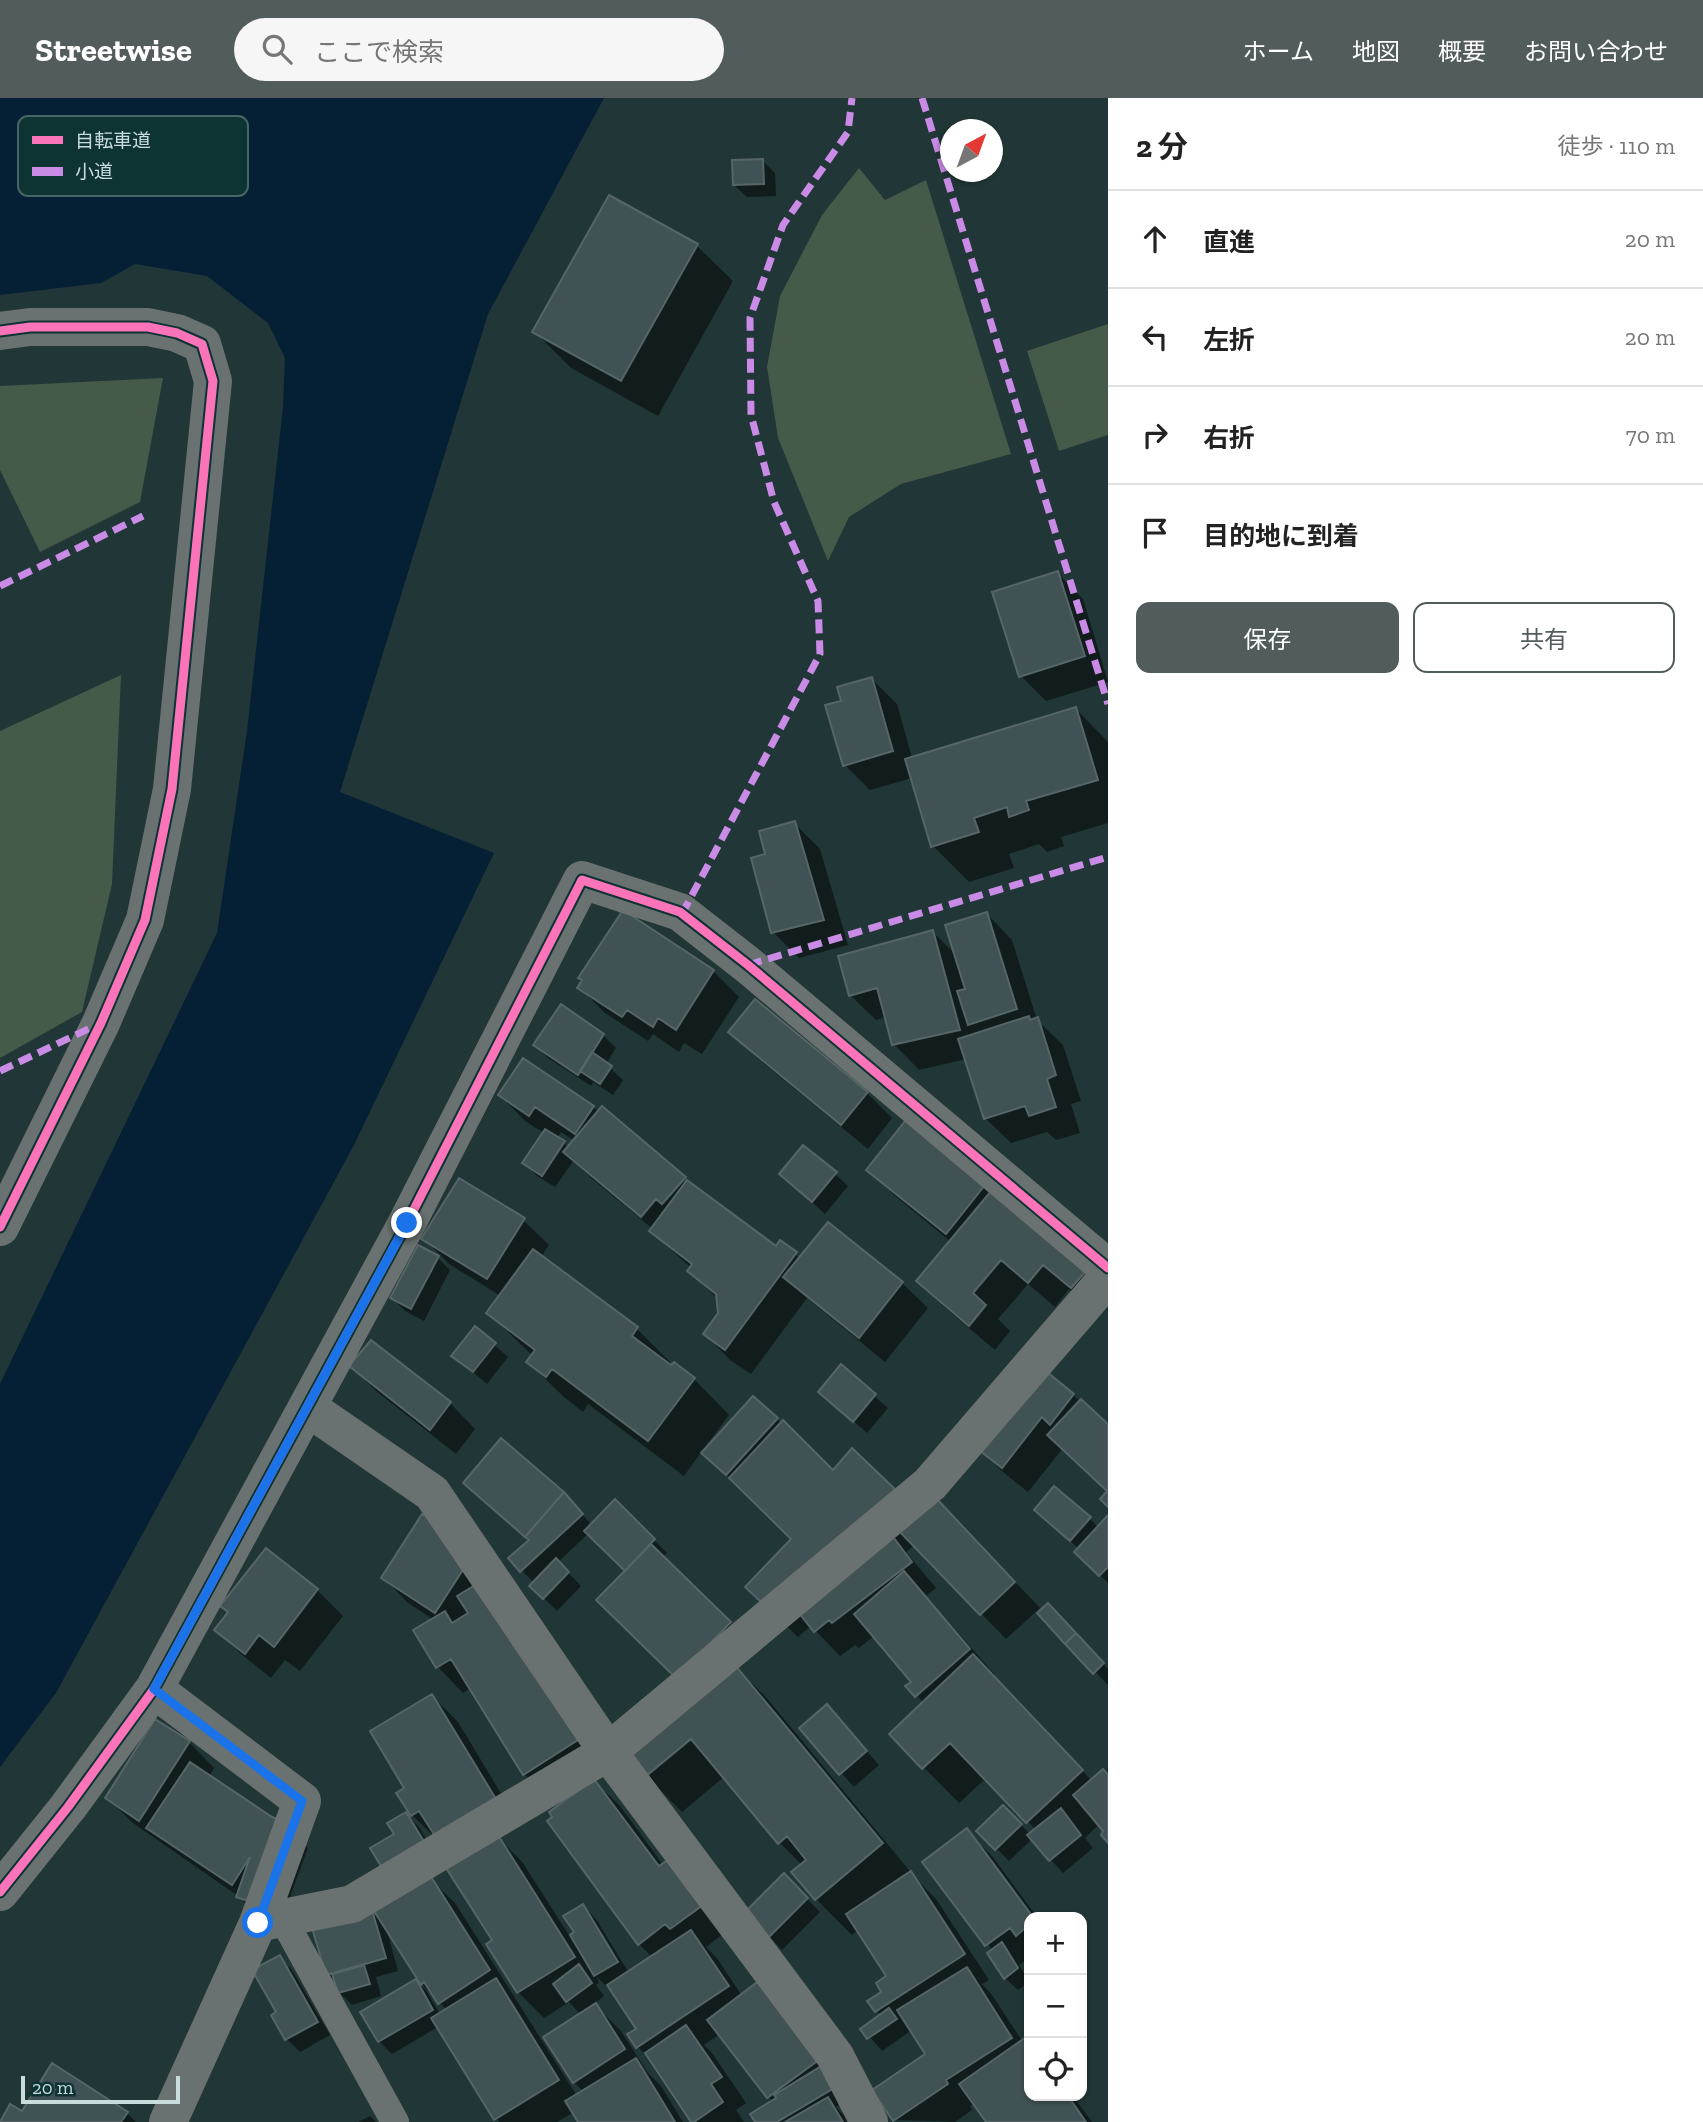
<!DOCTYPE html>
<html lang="ja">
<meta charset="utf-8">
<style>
:root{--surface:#fff;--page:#f6f6f6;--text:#222;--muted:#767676;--line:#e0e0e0;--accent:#535c5c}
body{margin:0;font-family:"Zilla Slab","Noto Sans JP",serif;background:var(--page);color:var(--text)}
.controls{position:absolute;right:21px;bottom:21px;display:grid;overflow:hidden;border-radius:14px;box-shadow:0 2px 5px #0004}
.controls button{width:63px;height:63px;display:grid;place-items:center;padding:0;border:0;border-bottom:2px solid var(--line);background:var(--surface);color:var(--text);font:35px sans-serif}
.compass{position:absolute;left:940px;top:21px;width:63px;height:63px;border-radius:50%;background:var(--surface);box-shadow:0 2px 5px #0004;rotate:41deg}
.scale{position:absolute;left:21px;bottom:18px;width:159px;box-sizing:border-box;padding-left:7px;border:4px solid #c8dcdc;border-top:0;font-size:19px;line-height:24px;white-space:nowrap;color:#c8dcdc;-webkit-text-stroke:5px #0d3333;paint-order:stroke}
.stop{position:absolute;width:21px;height:21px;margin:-16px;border:5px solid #1a73e8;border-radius:50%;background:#fff}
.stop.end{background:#1a73e8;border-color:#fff;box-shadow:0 2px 7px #0008}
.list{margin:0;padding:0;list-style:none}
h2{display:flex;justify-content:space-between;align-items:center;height:91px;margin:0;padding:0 28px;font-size:30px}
h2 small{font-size:23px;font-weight:400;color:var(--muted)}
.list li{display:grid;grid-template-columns:46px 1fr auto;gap:21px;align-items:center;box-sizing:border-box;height:98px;padding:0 28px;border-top:2px solid var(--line)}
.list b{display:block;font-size:26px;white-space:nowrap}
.list em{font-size:23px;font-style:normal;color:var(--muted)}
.actions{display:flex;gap:14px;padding:21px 28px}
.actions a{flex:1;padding:16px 0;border:2px solid var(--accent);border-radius:14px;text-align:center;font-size:24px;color:var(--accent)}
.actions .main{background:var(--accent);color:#fff}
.icon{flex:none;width:38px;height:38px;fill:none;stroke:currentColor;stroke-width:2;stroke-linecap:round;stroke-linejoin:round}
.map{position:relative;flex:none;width:1108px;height:2024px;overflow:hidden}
header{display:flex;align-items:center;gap:42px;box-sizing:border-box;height:98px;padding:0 35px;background:var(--accent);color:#fff}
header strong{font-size:33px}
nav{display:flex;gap:38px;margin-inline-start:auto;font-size:24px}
.search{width:490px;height:63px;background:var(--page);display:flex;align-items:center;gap:18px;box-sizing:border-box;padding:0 24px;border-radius:38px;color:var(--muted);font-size:26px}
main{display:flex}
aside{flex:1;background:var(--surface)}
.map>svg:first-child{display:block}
.green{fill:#455a48}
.water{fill:#052034}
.shadow{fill:#0007;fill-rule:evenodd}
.building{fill:#415254;stroke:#556568;stroke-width:2}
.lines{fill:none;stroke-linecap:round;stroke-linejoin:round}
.service{stroke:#697270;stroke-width:28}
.minor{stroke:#697270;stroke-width:38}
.quiet{stroke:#ca8be6;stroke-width:7;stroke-dasharray:14 7;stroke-linecap:butt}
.cycleway-casing{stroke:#0d3333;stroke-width:13}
.cycleway{stroke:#fb73b8;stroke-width:9}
.route{stroke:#1a73e8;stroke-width:9}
.key{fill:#0d3333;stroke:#456666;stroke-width:2}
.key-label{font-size:19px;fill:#c8dcdc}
</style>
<header>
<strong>Streetwise</strong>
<div class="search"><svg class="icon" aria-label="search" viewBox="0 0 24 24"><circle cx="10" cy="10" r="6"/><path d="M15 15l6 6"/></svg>ここで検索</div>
<nav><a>ホーム</a><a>地図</a><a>概要</a><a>お問い合わせ</a></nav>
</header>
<main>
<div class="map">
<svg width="1108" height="2024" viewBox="0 0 1108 2024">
<rect width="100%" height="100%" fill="#213636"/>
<!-- green -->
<path class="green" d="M 859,70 L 885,102 L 926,82 L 1011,356 L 901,386 L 849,419 L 828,463 L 778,340 L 767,269 L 780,198 L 822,117 Z
M 1108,226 L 1108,337 L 1059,353 L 1027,253 Z
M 163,280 L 140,404 L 40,454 L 0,372 L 0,288 Z
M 121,577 L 112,786 L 82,914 L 0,960 L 0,633 Z"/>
<!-- water -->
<path class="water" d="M 0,0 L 604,0 L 488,216 L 340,694 L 494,755 L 354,1047 L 56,1595 L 0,1669 L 0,1286 L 217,835 L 247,633 L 283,309 L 285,260 L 268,225 L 207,178 L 135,166 L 101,185 L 0,197 Z"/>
<!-- shadow -->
<path class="shadow" d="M 762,62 L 775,75 L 776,98 L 747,99 L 734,87 Z
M 697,148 L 733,183 L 658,318 L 571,270 L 535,234 Z
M 1057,475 L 1083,501 L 1108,584 L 1046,603 L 1021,578 Z
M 872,581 L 897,606 L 912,660 L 1076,611 L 1108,644 L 1108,725 L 1061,739 L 1064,748 L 1047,754 L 1039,746 L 1009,756 L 1014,770 L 969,784 L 933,748 L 912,680 L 870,692 L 845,667 L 844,604 Z
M 794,725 L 820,751 L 848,847 L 799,860 L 773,834 L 768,757 Z
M 987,816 L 1012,842 L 1037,922 L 1063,947 L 1081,1003 L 1071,1006 L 1080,1035 L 1056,1042 L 1047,1034 L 1011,1045 L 985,1020 L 966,961 L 919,972 L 894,946 L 886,919 L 876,922 L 850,897 L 933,834 L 956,857 Z
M 713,873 L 739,899 L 702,956 L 684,945 L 679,954 L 653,936 L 648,943 L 605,915 L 580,890 Z
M 562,909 L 603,937 L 616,950 L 606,966 L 623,982 L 613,997 L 593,984 L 591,988 L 548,960 L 535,947 Z
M 730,934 L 867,995 L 892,1020 L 868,1051 L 756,959 Z
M 500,997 L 593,1009 L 694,1090 L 776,1150 L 780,1144 L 800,1160 L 902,1185 L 928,1210 L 885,1264 L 807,1200 L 751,1276 L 730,1262 L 705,1236 L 720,1215 L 719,1202 L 689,1173 L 691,1170 L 651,1133 L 653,1131 L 591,1080 L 574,1062 L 555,1089 L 537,1078 L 524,1065 L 544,1035 L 525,1023 ZM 561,1034 L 575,1043 L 569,1050 L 557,1040 Z
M 868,1072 L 984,1089 L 1085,1173 L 1097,1214 L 1069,1191 L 1055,1209 L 1028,1186 L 998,1221 L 1010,1233 L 995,1252 L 943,1208 L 918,1183 L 951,1144 L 894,1097 Z
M 781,1076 L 835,1076 L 848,1088 L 825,1116 Z
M 523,1122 L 549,1147 L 541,1159 L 637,1231 L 673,1267 L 694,1281 L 729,1317 L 706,1348 L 708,1350 L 777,1321 L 834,1375 L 918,1417 L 961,1427 L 1040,1510 L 1006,1541 L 915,1447 L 906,1454 L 936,1490 L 926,1498 L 995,1577 L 993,1579 L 1092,1683 L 1108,1678 L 1108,1743 L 1106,1733 L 1099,1726 L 1085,1740 L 1093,1750 L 1063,1775 L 1032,1741 L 1009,1763 L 979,1733 L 1003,1709 L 1031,1737 L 1036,1732 L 986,1680 L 959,1705 L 891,1636 L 924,1605 L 908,1588 L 914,1584 L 874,1538 L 859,1550 L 855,1547 L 840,1558 L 811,1528 L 798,1539 L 784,1525 L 793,1441 L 702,1353 L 684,1378 L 588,1306 L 583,1314 L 564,1299 L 528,1264 L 533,1258 L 488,1215 L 501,1198 L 449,1166 L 424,1140 Z
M 437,1159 L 450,1172 L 424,1223 L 405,1213 L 392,1200 Z
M 475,1230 L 508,1259 L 487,1286 L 454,1258 Z
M 351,1268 L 450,1305 L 475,1331 L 456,1356 L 376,1293 Z
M 841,1269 L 888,1310 L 867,1335 L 820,1294 Z
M 1073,1297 L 1108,1328 L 1108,1393 L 1063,1350 L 1028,1394 L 1003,1374 L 977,1349 Z
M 465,1385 L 562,1395 L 592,1427 L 615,1403 L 667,1455 L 663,1459 L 755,1551 L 736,1570 L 765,1598 L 918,1783 L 936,1801 L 989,1882 L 982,1886 L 992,1897 L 1023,1944 L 1026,1941 L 1029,1945 L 1029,1998 L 1073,1998 L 1092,2024 L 988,2024 L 975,2005 L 970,2008 L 972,2012 L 955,2024 L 894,2022 L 874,1993 L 927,1957 L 912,1932 L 882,1953 L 863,1931 L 881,1918 L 870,1903 L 883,1894 L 888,1878 L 858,1832 L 852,1837 L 816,1801 L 794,1774 L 802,1767 L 779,1744 L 725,1678 L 682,1714 L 646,1678 L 692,1595 L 627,1473 L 589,1435 L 558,1464 L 581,1488 L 557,1513 L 532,1488 L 534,1485 L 510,1460 L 529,1444 Z
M 1108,1420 L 1108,1485 L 1077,1454 L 1079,1451 L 1049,1424 L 1090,1421 L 1099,1430 Z
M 446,1433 L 603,1668 L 550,1701 L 524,1676 L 471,1590 L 463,1595 L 438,1569 L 416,1533 L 434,1522 L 408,1505 L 383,1479 Z
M 266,1453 L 317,1492 L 343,1518 L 300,1573 L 285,1562 L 271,1580 L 242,1557 L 217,1532 L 229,1515 L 222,1508 Z
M 1039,1515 L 1061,1520 L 1108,1571 L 1108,1587 Z
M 432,1598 L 458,1624 L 520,1727 L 499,1740 L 523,1765 L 570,1839 L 577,1835 L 583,1808 L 596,1821 L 629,1875 L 653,1860 L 639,1846 L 594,1683 L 620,1708 L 663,1767 L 727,1833 L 706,1849 L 717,1860 L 742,1898 L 760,1884 L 846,2003 L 836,2009 L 851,2024 L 757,2024 L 773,2004 L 720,1936 L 704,1947 L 712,1955 L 746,2005 L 736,2012 L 744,2024 L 693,2024 L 653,1964 L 637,1948 L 638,1931 L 610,1889 L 608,1890 L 596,1878 L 599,1885 L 596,1887 L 604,1898 L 594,1906 L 621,1933 L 648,1975 L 661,1988 L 683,2024 L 580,2024 L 574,2014 L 557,2024 L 499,2024 L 438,1929 L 392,1956 L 379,1943 L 416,1884 L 426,1892 L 440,1916 L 447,1912 L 425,1890 L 386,1829 L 398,1873 L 376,1879 L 381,1898 L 352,1907 L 339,1894 L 336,1885 L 328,1876 L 371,1814 L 380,1822 L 429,1780 L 455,1805 L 577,1998 L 584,1994 L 574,1984 L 581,1917 L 569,1904 L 544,1920 L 518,1894 L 488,1847 L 495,1843 L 438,1742 L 412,1717 L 407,1690 Z
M 839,1621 L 879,1667 L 854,1689 L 801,1630 Z
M 189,1644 L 214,1670 L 209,1679 L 271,1721 L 282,1724 L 308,1750 L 279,1829 L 263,1824 L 238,1798 L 133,1725 L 107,1700 Z
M 406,1716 L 419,1729 L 439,1763 L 396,1736 Z
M 966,1733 L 992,1758 L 1037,1819 L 1029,1819 L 1029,1860 L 1019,1867 L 1029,1884 L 1018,1892 L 1005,1880 L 993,1853 L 924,1764 Z
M 784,1777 L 820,1814 L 782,1852 L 747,1815 Z
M 279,1859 L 292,1872 L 330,1937 L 300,1954 L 287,1941 L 274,1918 L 278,1915 Z
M 22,2015 L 127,2015 L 136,2024 L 1,2024 Z
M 370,2018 L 376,2024 L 358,2024 Z"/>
<!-- building -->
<path class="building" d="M 763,61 L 764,86 L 733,87 L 732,62 Z
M 609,97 L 698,146 L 621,283 L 532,234 Z
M 1058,473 L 1085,558 L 1019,579 L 992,494 Z
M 872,579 L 893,653 L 843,668 L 825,607 L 841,603 L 837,589 Z
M 1076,609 L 1098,682 L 1026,703 L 1029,712 L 1009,719 L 1007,709 L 974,720 L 979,734 L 931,749 L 905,661 Z
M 795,723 L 824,822 L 771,835 L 751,760 L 765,756 L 759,733 Z
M 623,812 L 714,872 L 676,932 L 658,920 L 653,929 L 627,912 L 622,919 L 577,890 L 582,882 L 578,880 Z
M 987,814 L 1017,911 L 968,927 L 957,893 L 965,891 L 945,827 Z
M 933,832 L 960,932 L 892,947 L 877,890 L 849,898 L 838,858 Z
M 755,901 L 868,994 L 841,1027 L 728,934 Z
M 561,906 L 604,936 L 578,977 L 533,947 Z
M 1029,918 L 1030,922 L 1038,919 L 1056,977 L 1047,981 L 1056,1009 L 1029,1018 L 1025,1008 L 984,1021 L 958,941 Z
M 592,954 L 612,968 L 600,986 L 580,973 Z
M 523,960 L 594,1008 L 575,1036 L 535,1009 L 529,1018 L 498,997 Z
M 602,1008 L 686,1079 L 662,1106 L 656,1101 L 641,1119 L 563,1054 Z
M 906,1022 L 985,1087 L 946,1136 L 866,1072 Z
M 545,1031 L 565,1043 L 542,1078 L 522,1065 Z
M 803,1047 L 837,1074 L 812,1104 L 779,1076 Z
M 459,1080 L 525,1120 L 487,1181 L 421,1141 Z
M 687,1082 L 776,1148 L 780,1142 L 797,1154 L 725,1252 L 703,1236 L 718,1215 L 716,1196 L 687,1173 L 692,1166 L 649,1133 Z
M 992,1092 L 1087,1172 L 1071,1190 L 1043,1167 L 1028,1185 L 1001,1162 L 973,1195 L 986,1207 L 969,1228 L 916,1183 Z
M 828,1124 L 903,1184 L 859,1240 L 783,1179 Z
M 418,1147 L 439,1158 L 411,1211 L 390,1200 Z
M 533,1151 L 638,1229 L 632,1238 L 671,1267 L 674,1264 L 695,1280 L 648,1343 L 552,1271 L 546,1279 L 526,1264 L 535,1252 L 486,1215 Z
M 475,1228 L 496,1245 L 473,1274 L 451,1258 Z
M 371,1242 L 451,1304 L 430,1332 L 349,1268 Z
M 841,1266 L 876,1296 L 853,1324 L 818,1294 Z
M 1037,1266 L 1074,1296 L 1050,1327 L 1042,1319 L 1002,1370 L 975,1349 Z
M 753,1298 L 778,1320 L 726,1377 L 701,1355 Z
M 1081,1301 L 1108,1326 L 1108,1409 L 1100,1401 L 1107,1393 L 1047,1337 Z
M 783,1322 L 833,1372 L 852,1350 L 899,1395 L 761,1504 L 745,1489 L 791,1441 L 729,1380 Z
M 501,1340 L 564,1394 L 525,1439 L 463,1385 Z
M 1054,1388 L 1091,1419 L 1070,1443 L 1034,1412 Z
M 564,1394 L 583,1416 L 520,1474 L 508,1460 L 529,1442 L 525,1439 Z
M 935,1399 L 1015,1484 L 980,1517 L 899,1433 Z
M 615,1401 L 655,1441 L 625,1473 L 584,1433 Z
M 422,1416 L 447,1432 L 468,1464 L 435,1515 L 381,1480 Z
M 1108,1417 L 1108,1469 L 1099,1478 L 1074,1454 Z
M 891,1436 L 912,1464 L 832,1525 L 829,1522 L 814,1534 L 795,1510 Z
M 651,1446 L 731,1524 L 676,1580 L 596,1502 Z
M 266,1450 L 318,1491 L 274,1549 L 259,1537 L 245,1556 L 214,1532 L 228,1514 L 220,1508 Z
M 556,1460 L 569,1474 L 543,1501 L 529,1488 Z
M 904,1473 L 970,1551 L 915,1599 L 905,1588 L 911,1584 L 854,1516 Z
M 480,1484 L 578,1642 L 523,1677 L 451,1561 L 436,1570 L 413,1532 L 445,1513 L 452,1525 L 468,1515 L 457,1498 Z
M 1048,1505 L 1076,1535 L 1065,1546 L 1037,1515 Z
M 1076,1535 L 1104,1565 L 1093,1576 L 1065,1546 Z
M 973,1556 L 1083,1672 L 1026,1725 L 950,1645 L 922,1671 L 889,1636 Z
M 729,1560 L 883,1745 L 815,1802 L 791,1774 L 806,1762 L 787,1738 L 778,1746 L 691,1641 L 645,1679 L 624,1652 Z
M 432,1596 L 496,1701 L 435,1738 L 419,1713 L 411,1718 L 396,1695 L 404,1690 L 370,1633 Z
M 827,1606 L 867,1653 L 839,1677 L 799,1630 Z
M 155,1621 L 190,1643 L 139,1723 L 105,1700 Z
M 190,1664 L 272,1719 L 283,1723 L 254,1805 L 236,1799 L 250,1759 L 232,1787 L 146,1730 Z
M 1103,1671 L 1108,1677 L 1108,1745 L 1101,1737 L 1103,1733 L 1073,1697 Z
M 594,1681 L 659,1768 L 669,1761 L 703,1807 L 670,1831 L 665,1826 L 638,1847 L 547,1723 L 552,1719 L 549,1714 Z
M 1003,1707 L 1022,1726 L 995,1752 L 976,1733 Z
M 1061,1710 L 1081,1737 L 1049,1763 L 1027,1737 Z
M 406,1714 L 428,1750 L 385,1775 L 370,1750 L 394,1736 L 387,1725 Z
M 967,1730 L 1033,1819 L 1029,1819 L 1029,1827 L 1016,1838 L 1010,1830 L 985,1848 L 922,1764 Z
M 498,1737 L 575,1859 L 517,1895 L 486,1846 L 492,1842 L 446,1770 Z
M 911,1773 L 965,1856 L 875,1914 L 867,1903 L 881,1894 L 876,1885 L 886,1878 L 846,1816 Z
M 784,1775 L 808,1800 L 768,1840 L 744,1815 Z
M 430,1777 L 490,1872 L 438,1906 L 424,1884 L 421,1887 L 374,1813 Z
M 583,1806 L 618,1864 L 594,1878 L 570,1837 L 574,1834 L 563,1818 Z
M 372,1812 L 386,1860 L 326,1877 L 312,1830 Z
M 691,1832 L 729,1888 L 636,1950 L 627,1936 L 636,1931 L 607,1887 Z
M 1002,1844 L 1018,1870 L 1004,1881 L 987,1855 Z
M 280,1857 L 318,1924 L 285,1942 L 271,1917 L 276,1914 L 252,1872 Z
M 579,1866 L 592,1885 L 566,1904 L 553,1886 Z
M 364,1867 L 370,1886 L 338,1895 L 332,1876 Z
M 967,1869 L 1012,1940 L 946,1982 L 948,1986 L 893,2023 L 872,1992 L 925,1956 L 897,1912 Z
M 496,1880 L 559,1982 L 494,2022 L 431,1920 Z
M 416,1881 L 433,1912 L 378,1944 L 360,1914 Z
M 760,1882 L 820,1961 L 767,2000 L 707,1922 Z
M 596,1905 L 625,1951 L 573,1985 L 543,1939 Z
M 889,1910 L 897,1921 L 867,1941 L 860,1931 Z
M 686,1927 L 722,1979 L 711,1986 L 723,2004 L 694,2024 L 691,2024 L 645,1955 Z
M 1026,1939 L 1029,1943 L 1029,1998 L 1068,1998 L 1086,2024 L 986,2024 L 959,1986 Z
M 636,1960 L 675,2024 L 578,2024 L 565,2003 Z
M 52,1965 L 128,2014 L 121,2024 L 0,2024 L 10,2006 L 22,2013 Z
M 823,1967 L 834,1990 L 777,2024 L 755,2024 L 750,2016 L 776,2000 L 774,1997 Z
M 828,1999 L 843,2024 L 785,2024 Z"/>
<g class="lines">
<!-- service -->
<path class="service" d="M 283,1821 L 395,2024"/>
<!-- minor -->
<path class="minor" d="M 0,233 L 30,229 L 148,229 L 177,235 L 202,246 L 213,283 L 172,691 L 145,822 L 101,925 L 0,1129
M 307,1309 L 432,1395 L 608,1654 L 835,1958 L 869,2024
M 154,1591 L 302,1703 L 258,1825 L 168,2024
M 0,1794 L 68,1709 L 154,1591 L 407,1125 L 582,782 L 680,814 L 748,867 L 1108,1170
M 258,1825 L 352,1806 L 608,1654 L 930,1386 L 1108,1179"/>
<!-- quiet -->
<path class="quiet" d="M 922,0 L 1108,606
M 0,488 L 143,418
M 682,816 L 820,556 L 818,503 L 774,404 L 751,317 L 750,220 L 783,127 L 848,34 L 852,0
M 748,867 L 1108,759
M 0,973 L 101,925"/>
<!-- cycleway casing -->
<g class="cycleway-casing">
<path id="cycleway" d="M 0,233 L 30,229 L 148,229 L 177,235 L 202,246 L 213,283 L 172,691 L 145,822 L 101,925 L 0,1129
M 0,1794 L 68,1709 L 154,1591 L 407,1125 L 582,782 L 680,814 L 748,867 L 1108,1170"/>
</g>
<!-- cycleway -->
<use href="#cycleway" class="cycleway"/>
</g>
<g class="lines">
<!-- route -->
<path class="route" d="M 258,1825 L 302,1703 L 154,1591 L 407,1125"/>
</g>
<!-- legend -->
<rect x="18" y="18" width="230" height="80" rx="10" class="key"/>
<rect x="32" y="38" width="31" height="8" fill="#fb73b8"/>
<rect x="32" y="69" width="31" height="9" fill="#ca8be6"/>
<g class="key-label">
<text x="75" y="49">自転車道</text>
<text x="75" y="80">小道</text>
</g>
</svg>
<div class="controls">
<button>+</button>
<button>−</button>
<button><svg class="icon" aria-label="locate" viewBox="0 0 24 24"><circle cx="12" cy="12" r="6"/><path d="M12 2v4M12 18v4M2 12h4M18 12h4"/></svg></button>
</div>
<svg class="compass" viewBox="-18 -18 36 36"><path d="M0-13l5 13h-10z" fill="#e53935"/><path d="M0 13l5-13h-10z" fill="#767676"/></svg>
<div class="scale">20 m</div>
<div class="stop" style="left:258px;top:1825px"></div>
<div class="stop end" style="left:407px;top:1125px"></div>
</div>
<aside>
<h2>2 分<small>徒歩 · 110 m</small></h2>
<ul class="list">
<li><svg class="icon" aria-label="ahead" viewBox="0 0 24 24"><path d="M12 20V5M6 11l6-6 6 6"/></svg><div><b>直進</b></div><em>20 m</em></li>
<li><svg class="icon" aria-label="left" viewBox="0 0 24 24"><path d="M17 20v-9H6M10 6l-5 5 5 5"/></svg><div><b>左折</b></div><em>20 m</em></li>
<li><svg class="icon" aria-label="right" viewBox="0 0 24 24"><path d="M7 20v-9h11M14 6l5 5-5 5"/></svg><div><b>右折</b></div><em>70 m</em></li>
<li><svg class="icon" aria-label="arrive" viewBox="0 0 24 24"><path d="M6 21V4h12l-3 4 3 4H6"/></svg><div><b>目的地に到着</b></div></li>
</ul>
<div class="actions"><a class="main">保存</a><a>共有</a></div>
</aside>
</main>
